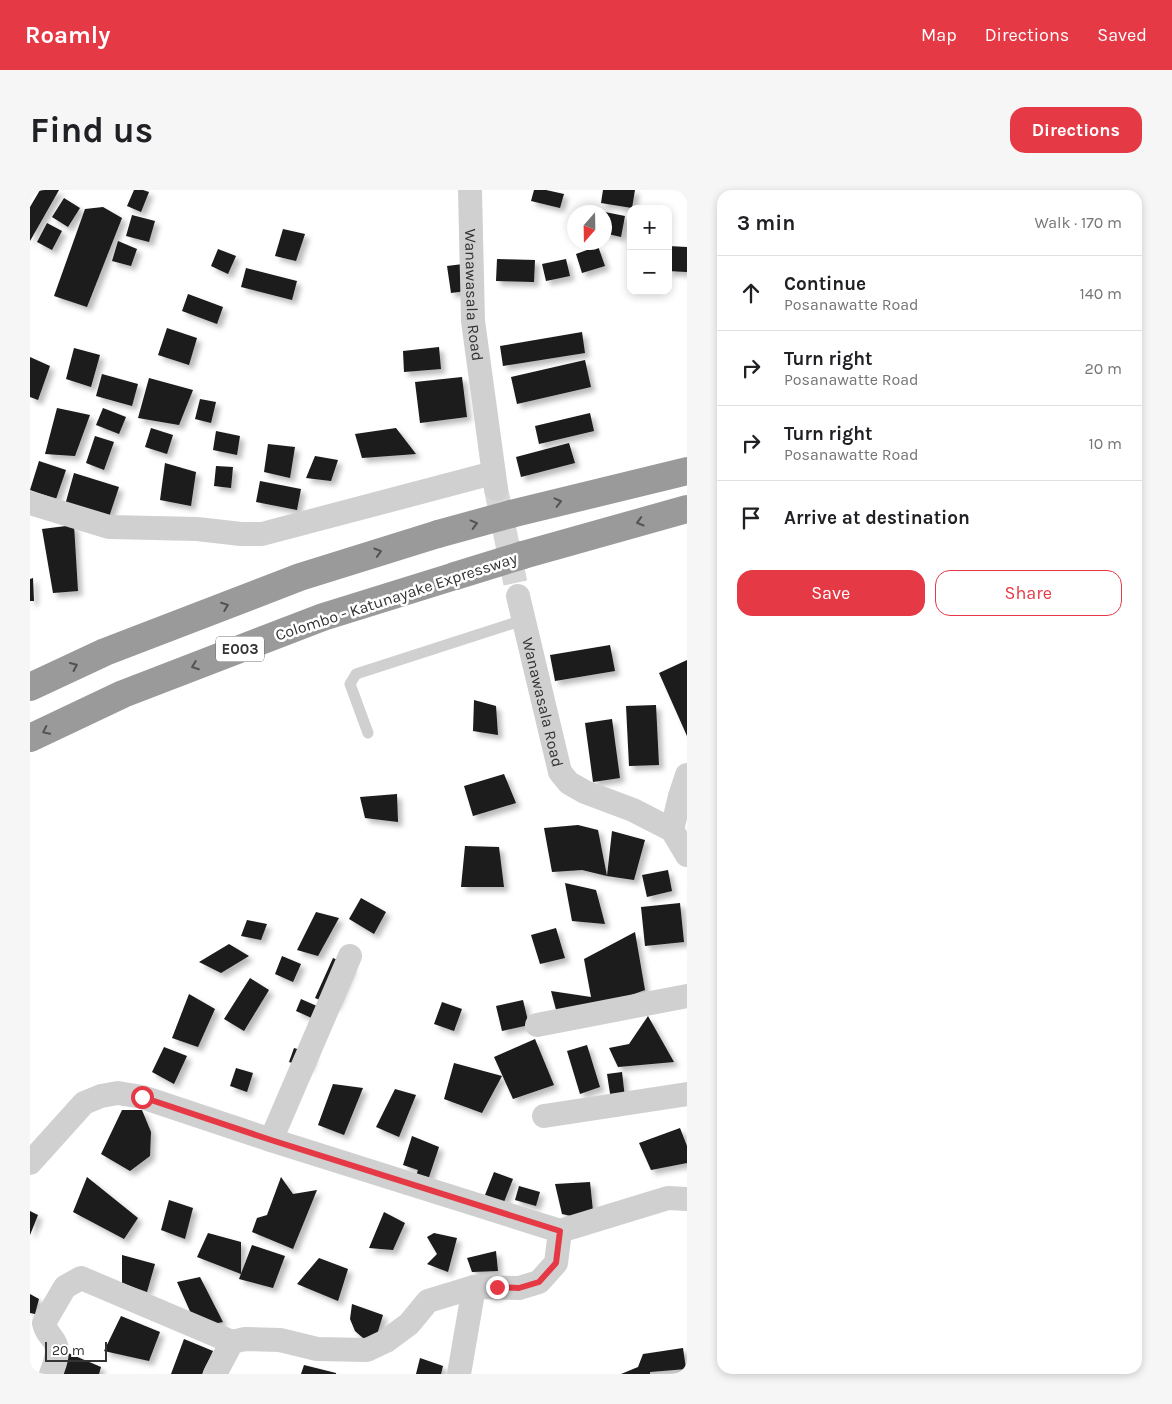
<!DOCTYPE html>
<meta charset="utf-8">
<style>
:root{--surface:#fff;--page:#f6f6f6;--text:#202124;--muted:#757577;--line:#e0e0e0;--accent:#e63946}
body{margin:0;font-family:Karla,sans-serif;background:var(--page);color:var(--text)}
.controls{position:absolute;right:15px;top:15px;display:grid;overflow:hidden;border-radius:10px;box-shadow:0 2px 8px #0003}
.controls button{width:45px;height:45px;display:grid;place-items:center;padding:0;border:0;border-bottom:1px solid var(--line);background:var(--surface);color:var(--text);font:25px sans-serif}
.compass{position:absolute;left:537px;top:15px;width:45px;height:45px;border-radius:50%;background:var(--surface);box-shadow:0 2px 8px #0003;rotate:200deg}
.scale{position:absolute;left:15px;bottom:12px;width:62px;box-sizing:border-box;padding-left:5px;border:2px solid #333;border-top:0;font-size:14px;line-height:18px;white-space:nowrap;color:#333;-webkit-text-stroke:4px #fff;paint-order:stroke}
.stop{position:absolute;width:15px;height:15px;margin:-11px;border:4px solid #e63946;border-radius:50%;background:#fff}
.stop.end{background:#e63946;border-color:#fff;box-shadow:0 1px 5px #0008}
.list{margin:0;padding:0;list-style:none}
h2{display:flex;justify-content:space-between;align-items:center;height:65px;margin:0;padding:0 20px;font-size:21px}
h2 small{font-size:16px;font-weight:400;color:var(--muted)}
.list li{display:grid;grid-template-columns:32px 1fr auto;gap:15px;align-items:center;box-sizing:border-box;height:75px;padding:0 20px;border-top:1px solid var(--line)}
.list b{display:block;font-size:19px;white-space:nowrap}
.list p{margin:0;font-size:16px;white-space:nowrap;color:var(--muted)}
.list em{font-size:16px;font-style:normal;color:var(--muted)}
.actions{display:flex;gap:10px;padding:15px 20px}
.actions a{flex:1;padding:11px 0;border:1px solid var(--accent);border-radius:15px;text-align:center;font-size:18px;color:var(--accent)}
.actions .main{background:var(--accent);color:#fff}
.icon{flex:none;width:28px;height:28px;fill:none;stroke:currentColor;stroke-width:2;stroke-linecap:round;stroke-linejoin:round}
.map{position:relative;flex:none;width:657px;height:1184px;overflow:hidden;border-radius:15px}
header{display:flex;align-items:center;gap:30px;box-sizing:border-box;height:70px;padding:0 25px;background:var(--accent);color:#fff}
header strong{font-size:24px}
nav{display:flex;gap:28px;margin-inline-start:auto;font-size:18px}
.intro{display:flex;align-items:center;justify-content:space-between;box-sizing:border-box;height:120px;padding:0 30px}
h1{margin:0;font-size:35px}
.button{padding:12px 22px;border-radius:15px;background:var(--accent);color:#fff;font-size:18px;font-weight:700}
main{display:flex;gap:30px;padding:0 30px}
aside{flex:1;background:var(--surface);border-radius:15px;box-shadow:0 2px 8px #0003}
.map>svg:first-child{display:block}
.building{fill:#1a1a1a;filter:url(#shadow)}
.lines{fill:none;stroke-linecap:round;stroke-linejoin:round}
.street-tunnel{stroke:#d6d6d6;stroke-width:24;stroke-dasharray:24 12;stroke-linecap:butt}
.lane{stroke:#d0d0d0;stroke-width:11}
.street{stroke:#d0d0d0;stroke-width:24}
.highway{stroke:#9a9a9a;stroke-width:28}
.highway-bridge{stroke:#9a9a9a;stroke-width:28}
.oneway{stroke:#525252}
.route{stroke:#e63946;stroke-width:6}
.labels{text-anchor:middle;stroke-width:5;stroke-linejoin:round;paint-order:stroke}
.shield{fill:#fff;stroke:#707070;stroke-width:1}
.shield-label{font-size:15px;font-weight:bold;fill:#333}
.street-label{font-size:16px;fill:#333;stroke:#fff}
</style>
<header>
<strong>Roamly</strong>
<nav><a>Map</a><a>Directions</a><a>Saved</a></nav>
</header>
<div class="intro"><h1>Find us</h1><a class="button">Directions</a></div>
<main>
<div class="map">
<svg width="657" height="1184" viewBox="0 0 657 1184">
<defs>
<filter id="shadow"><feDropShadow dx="4.5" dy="4.5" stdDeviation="2.5" flood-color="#0004"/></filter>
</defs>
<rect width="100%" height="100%" fill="#fff"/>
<!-- building -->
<path class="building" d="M 10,0 L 29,0 L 0,51 L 0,17 Z
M 104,0 L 113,0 L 119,2 L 111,22 L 97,16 Z
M 504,0 L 516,0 L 534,4 L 530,18 L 501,11 Z
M 573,0 L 605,0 L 602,18 L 571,13 Z
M 34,8 L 50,18 L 38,37 L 22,27 Z
M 73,17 L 92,28 L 57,117 L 24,106 L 55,19 Z
M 565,20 L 595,26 L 591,47 L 574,43 L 574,22 L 565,22 Z
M 102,25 L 125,31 L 119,52 L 96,46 Z
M 17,33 L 32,41 L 22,60 L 7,52 Z
M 253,39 L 275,44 L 266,71 L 245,66 Z
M 88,51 L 107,59 L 101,76 L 82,71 Z
M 568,56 L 575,76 L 552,83 L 546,64 Z
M 638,56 L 657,57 L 657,82 L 638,81 Z
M 188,59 L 206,66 L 198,84 L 181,76 Z
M 467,69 L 505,70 L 504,92 L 466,91 Z
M 536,69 L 540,86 L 516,91 L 512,74 Z
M 433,74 L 436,101 L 421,103 L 417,76 Z
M 216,78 L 267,91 L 262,110 L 211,97 Z
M 158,104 L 193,117 L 187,134 L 152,121 Z
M 137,138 L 167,148 L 159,175 L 128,165 Z
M 552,142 L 555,163 L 473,176 L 470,156 Z
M 409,157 L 411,179 L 374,182 L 373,161 Z
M 44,158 L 70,165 L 61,197 L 36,189 Z
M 0,167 L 20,176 L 8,210 L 0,207 Z
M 555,170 L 561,197 L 487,214 L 481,187 Z
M 72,184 L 108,194 L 102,216 L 66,206 Z
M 432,187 L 437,227 L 390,233 L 385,192 Z
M 119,188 L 163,200 L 149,235 L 108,228 Z
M 170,209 L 186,212 L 181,233 L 165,229 Z
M 27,218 L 60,225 L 45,266 L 15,264 Z
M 73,218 L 96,227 L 89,244 L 66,235 Z
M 560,223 L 564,241 L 509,254 L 505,236 Z
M 121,238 L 143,245 L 137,264 L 115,257 Z
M 366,238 L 386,264 L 332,268 L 325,244 Z
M 186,241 L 210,246 L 207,265 L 183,260 Z
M 65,246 L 84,252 L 74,280 L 56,273 Z
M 539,253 L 545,273 L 491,287 L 486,267 Z
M 238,254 L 265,257 L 260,288 L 234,282 Z
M 285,266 L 308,270 L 301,291 L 276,288 Z
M 9,271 L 36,280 L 26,309 L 0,300 Z
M 135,273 L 166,282 L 161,316 L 130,310 Z
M 186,276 L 203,277 L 201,298 L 184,296 Z
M 44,283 L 89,297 L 78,330 L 35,315 Z
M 230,291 L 271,299 L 267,320 L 226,312 Z
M 44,335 L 48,401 L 23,403 L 12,339 Z
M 3,388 L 4,411 L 0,411 L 0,389 Z
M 580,455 L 585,481 L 525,491 L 520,465 Z
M 657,470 L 657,546 L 629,483 Z
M 444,510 L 466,516 L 468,545 L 443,541 Z
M 626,515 L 629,575 L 599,576 L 596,516 Z
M 582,529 L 590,588 L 563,592 L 555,533 Z
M 474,584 L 486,613 L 443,626 L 434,596 Z
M 367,604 L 368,632 L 335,628 L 330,607 Z
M 548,635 L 568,640 L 577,686 L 582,641 L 615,650 L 604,690 L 577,686 L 552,680 L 522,682 L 514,638 Z
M 435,656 L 469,657 L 474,697 L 431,697 Z
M 638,680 L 642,701 L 617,707 L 612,685 Z
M 535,693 L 566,700 L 575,734 L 542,731 Z
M 331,708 L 356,722 L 344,744 L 319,729 Z
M 650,713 L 654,752 L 615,756 L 611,717 Z
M 286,722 L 309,728 L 288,766 L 267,760 Z
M 217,730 L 237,734 L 231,750 L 211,746 Z
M 526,738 L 535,768 L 510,774 L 501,745 Z
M 605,742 L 615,800 L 529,831 L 521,801 L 561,807 L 554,769 Z
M 199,754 L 219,766 L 191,783 L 169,772 Z
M 252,766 L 271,774 L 263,792 L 245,784 Z
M 303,768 L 322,776 L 305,816 L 285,808 Z
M 220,788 L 239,800 L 214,841 L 194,829 Z
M 159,804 L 185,819 L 168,857 L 142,848 Z
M 271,809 L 298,821 L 293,833 L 266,821 Z
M 493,810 L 499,835 L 472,841 L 466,816 Z
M 412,812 L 432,819 L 424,841 L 404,834 Z
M 618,826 L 644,872 L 588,877 L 579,858 L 599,854 Z
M 505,849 L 524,895 L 483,909 L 464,867 Z
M 557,855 L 570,897 L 550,904 L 537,861 Z
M 134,857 L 157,866 L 144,894 L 122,882 Z
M 264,858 L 283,864 L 278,878 L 259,872 Z
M 424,873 L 472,886 L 452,923 L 414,909 Z
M 206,878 L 223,883 L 217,902 L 200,896 Z
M 592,882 L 595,908 L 581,910 L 577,884 Z
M 303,894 L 333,898 L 314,945 L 288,935 Z
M 365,899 L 386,905 L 369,947 L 346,937 Z
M 92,920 L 112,920 L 121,942 L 120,966 L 100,981 L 71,964 Z
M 650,938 L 657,956 L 657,973 L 621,980 L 609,953 Z
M 382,946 L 409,957 L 398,990 L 385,989 L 388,980 L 373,975 Z
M 464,982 L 483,989 L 474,1012 L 455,1005 Z
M 57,987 L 108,1028 L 94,1049 L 43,1022 Z
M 251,987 L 263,1004 L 287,1000 L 263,1059 L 222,1042 L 227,1028 L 237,1025 Z
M 560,992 L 564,1031 L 532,1024 L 525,994 Z
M 489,996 L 510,1002 L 506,1016 L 485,1010 Z
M 139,1010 L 163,1018 L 155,1049 L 131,1040 Z
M 0,1021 L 8,1025 L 0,1045 Z
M 354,1022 L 375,1033 L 363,1060 L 339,1058 Z
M 178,1043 L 211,1052 L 211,1084 L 167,1067 Z
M 404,1043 L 427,1048 L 418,1082 L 397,1074 L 407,1064 L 397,1047 Z
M 222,1055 L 255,1066 L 243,1098 L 209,1089 Z
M 466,1061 L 468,1081 L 442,1082 L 437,1068 Z
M 92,1065 L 125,1074 L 117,1102 L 92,1093 Z
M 289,1068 L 318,1079 L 308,1111 L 267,1094 Z
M 170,1087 L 193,1132 L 167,1137 L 147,1092 Z
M 0,1104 L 9,1109 L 5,1124 L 0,1123 Z
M 322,1114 L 353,1125 L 345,1151 L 333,1148 L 325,1141 L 320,1129 Z
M 91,1126 L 130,1142 L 119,1171 L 74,1161 Z
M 154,1149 L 183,1161 L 172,1184 L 141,1184 Z
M 653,1158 L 656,1179 L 620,1182 L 620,1184 L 591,1184 L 608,1177 L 613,1164 Z
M 38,1163 L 71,1177 L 69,1184 L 33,1184 Z
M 390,1168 L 413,1176 L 411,1184 L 386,1184 Z
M 274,1175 L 306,1183 L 306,1184 L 271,1184 Z"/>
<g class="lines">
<!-- street-tunnel -->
<path class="street-tunnel" d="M 466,299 L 488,406"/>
<!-- lane -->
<path class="lane" d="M 338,543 L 320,494 L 326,484 L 493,430"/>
<!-- street -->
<g class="street">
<path id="s1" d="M 440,0 L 443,131 L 466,299"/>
<path d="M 0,313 L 79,337 L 167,339 L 211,344 L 232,344 L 463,283"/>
<path id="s2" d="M 488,406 L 530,582 L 539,593 L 555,602 L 603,620 L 642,640 L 657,665"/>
<path d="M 642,640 L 650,606 L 657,585"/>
<path d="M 507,835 L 657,806"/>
<path d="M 514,926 L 657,904"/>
<path d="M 241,950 L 320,766"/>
<path d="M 0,973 L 54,913 L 71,906 L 88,903 L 112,907 L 241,950 L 530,1041 L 526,1073 L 509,1092 L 489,1098 L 444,1097 L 398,1111 L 379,1134 L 356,1151 L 337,1160 L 287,1159 L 250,1150 L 215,1149 L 202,1152 L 185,1184"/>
<path d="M 530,1041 L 638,1008 L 657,1009"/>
<path d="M 21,1184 C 24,1176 29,1164 26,1155 C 23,1146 17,1146 14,1133 L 35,1097 L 51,1088 L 202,1152"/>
<path d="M 429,1184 L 444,1097"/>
</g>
<!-- highway -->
<path class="highway" d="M 481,324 L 657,281
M 493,365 L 657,319
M 0,497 L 75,462 L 270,387 L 408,344
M 0,548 L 93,504 L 293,427 L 425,386"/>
<!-- highway-bridge -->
<path class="highway-bridge" d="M 408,344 L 481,324
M 425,386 L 493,365"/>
</g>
<!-- one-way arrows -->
<defs><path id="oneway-chevron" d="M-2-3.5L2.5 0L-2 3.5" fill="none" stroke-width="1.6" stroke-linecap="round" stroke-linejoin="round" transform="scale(1.25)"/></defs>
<g class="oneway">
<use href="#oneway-chevron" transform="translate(528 312) rotate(-14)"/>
<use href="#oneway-chevron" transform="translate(610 332) rotate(164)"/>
<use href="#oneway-chevron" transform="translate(444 334) rotate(-15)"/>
<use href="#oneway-chevron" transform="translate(348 362) rotate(-17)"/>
<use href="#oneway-chevron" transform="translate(195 416) rotate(-21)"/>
<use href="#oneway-chevron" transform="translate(44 476) rotate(-25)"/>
<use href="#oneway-chevron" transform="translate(165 476) rotate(159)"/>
<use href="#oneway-chevron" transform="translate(16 541) rotate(154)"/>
</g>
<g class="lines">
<!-- route -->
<path class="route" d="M 112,907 L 241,950 L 530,1041 L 526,1073 L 509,1092 L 489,1098 L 467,1097"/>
</g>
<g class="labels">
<!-- shield labels -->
<rect class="shield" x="186" y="446.5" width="48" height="25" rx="4"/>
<g class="shield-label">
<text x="210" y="464">E003</text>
</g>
<!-- street labels -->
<g class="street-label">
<text dy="6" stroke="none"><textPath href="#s1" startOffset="105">Wanawasala Road</textPath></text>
<text transform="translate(366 406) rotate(-18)" y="6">Colombo - Katunayake Expressway</text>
<text dy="6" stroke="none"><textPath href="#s2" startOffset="109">Wanawasala Road</textPath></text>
</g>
</g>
</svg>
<div class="controls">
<button>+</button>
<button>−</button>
</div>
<svg class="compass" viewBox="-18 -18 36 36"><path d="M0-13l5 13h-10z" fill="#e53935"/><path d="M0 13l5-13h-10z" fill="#757577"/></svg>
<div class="scale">20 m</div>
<div class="stop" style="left:112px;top:907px"></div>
<div class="stop end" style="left:467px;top:1097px"></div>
</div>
<aside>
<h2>3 min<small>Walk · 170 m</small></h2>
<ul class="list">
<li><svg class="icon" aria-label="ahead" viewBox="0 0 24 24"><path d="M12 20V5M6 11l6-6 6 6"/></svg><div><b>Continue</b><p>Posanawatte Road</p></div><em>140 m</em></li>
<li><svg class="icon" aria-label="right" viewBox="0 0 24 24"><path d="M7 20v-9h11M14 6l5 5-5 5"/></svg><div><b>Turn right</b><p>Posanawatte Road</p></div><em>20 m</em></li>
<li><svg class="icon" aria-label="right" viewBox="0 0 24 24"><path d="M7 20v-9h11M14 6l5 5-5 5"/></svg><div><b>Turn right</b><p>Posanawatte Road</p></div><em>10 m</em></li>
<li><svg class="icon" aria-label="arrive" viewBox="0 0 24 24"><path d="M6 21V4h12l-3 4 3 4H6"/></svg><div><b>Arrive at destination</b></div></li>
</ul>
<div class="actions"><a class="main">Save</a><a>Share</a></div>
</aside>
</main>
